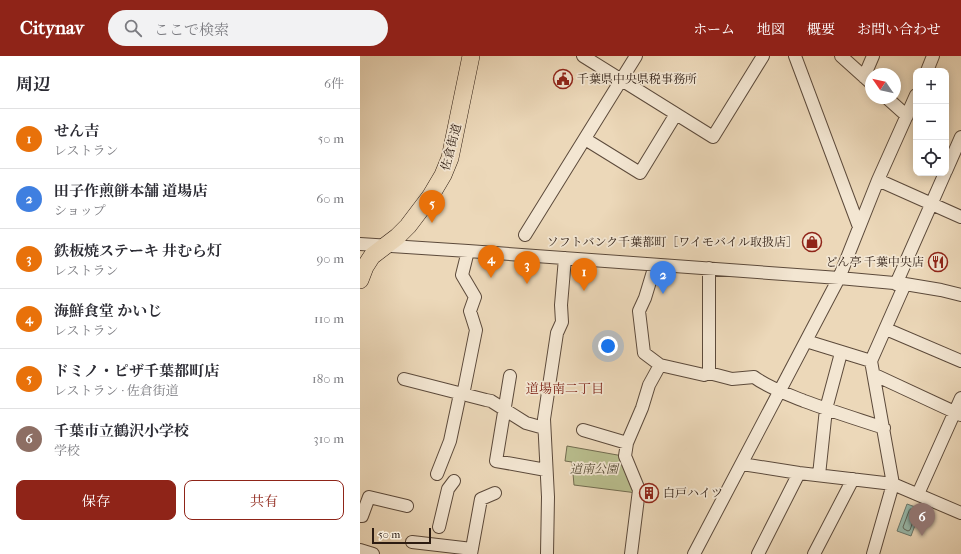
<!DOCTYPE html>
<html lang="ja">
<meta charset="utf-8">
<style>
:root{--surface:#fff;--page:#f2f2f3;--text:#2b2b33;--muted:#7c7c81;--line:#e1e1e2;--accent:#8f2418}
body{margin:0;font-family:"IM FELL French Canon","Noto Serif JP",serif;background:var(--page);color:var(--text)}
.controls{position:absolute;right:12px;top:12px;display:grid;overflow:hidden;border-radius:8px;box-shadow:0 2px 10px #0003}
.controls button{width:36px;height:36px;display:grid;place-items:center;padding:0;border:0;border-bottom:1px solid var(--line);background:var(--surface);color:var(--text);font:20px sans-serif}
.compass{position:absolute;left:505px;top:12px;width:36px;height:36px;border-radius:50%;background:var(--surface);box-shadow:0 2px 10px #0003;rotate:304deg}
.scale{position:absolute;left:12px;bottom:10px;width:59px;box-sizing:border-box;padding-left:4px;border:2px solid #2c1b11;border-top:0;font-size:11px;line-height:14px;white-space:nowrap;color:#2c1b11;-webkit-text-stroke:3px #f3e6d2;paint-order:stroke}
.you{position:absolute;left:248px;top:290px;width:14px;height:14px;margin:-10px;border:3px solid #fff;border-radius:50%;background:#1a73e8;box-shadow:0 0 0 6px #1a73e833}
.badge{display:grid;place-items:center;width:26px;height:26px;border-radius:50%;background:var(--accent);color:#fff;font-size:13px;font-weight:700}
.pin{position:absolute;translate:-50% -33px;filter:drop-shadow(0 1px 2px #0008)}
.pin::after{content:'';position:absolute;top:21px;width:14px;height:12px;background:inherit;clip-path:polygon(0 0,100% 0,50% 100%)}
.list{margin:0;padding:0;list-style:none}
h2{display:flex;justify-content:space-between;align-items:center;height:52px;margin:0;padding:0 16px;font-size:17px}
h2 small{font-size:13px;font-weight:400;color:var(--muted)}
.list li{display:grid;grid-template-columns:26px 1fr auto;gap:12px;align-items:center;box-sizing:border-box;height:60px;padding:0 16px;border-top:1px solid var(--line)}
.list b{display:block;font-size:15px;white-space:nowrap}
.list p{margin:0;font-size:13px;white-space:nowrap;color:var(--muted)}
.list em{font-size:13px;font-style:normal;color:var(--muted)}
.actions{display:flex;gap:8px;padding:12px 16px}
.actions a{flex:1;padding:9px 0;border:1px solid var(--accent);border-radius:8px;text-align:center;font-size:14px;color:var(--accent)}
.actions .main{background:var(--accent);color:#fff}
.icon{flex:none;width:22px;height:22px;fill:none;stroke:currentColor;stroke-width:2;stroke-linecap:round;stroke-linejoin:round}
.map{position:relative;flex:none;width:601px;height:498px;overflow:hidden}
header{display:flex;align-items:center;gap:24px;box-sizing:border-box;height:56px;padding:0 20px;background:var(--accent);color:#fff}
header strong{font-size:19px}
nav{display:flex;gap:22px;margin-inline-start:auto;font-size:14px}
.search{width:280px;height:36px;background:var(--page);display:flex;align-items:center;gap:10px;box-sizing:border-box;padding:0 14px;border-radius:22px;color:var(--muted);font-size:15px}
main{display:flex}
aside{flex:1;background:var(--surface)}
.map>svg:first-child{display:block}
.green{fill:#b9be8e;stroke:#726c50}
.water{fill:#99baac;stroke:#6d7a6e}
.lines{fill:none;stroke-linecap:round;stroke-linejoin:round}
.shore{stroke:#626a5e;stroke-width:1}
.minor-casing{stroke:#5c4a3b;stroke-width:14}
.highway-casing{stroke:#2c1b11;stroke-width:18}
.minor{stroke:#f3e6d2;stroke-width:12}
.highway{stroke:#ecd8b9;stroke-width:17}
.labels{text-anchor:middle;stroke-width:3.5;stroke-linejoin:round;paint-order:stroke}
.poi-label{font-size:12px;fill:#2c1b11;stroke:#f3e6d2;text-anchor:start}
.street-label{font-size:12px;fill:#2c1b11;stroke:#f3e6d2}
.park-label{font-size:12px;font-style:italic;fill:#564c36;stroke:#f3e6d2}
.neighbourhood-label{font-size:13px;fill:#7a1f14;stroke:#f3e6d2}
</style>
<header>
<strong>Citynav</strong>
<div class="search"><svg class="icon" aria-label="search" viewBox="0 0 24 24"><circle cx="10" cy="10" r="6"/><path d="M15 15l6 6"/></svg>ここで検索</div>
<nav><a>ホーム</a><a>地図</a><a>概要</a><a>お問い合わせ</a></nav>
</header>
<main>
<aside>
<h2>周辺<small>6件</small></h2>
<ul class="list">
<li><span class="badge" style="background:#e8710a">1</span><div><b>せん吉</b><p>レストラン</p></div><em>50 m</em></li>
<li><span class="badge" style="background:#3f7fe0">2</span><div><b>田子作煎餅本舗 道場店</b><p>ショップ</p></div><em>60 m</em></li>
<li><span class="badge" style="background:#e8710a">3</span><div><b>鉄板焼ステーキ 井むら灯</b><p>レストラン</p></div><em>90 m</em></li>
<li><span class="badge" style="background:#e8710a">4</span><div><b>海鮮食堂 かいじ</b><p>レストラン</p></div><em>110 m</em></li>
<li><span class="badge" style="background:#e8710a">5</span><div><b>ドミノ・ピザ千葉都町店</b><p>レストラン · 佐倉街道</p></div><em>180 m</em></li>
<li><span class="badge" style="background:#8d6e63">6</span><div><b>千葉市立鶴沢小学校</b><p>学校</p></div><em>310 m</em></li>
</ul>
<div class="actions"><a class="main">保存</a><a>共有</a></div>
</aside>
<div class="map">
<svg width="601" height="498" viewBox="0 0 601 498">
<rect width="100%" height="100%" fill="#ecd8b9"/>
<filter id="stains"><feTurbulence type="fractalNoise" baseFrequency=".005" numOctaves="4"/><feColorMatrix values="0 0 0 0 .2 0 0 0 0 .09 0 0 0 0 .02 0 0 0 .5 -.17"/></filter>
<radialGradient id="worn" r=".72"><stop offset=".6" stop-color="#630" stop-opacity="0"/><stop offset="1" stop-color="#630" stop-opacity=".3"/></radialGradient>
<!-- green -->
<path class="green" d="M 207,390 L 263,400 L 277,437 L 214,429 L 212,406 L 205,405 Z"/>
<!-- water -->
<path class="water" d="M 547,448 L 561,453 L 551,480 L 537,475 Z"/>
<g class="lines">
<!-- shore -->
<path class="shore" d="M 551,453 L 555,455 L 556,457 L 550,474 L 548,475 L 544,473 L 543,471 L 549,455 Z"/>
<!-- minor casing -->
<g class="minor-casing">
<path id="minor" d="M 223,0 L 353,81 L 403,0
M 435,0 L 499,171
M 481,0 L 511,27
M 567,15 L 573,0
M 504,21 L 513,0
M 527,42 L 547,60
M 225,83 L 280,117 L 316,58
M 586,115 L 601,81
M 518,124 L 601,161
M 165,179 L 276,0
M 0,188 L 108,195 L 479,222 L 545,228 L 581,234 L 601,239
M 295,209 L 285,242 L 279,255 L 284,297 L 300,309 L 344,319 L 349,317 L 372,323 L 394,321 C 409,332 427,338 444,345 C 471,355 497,363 524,372
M 536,228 L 585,117
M 526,273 L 601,305
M 446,285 L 511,305
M 349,317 L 349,212
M 515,319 L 601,359
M 150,320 L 136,405 L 186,414
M 44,323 L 126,344 L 131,345 L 166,367 L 184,372
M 103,339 L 116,274 L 110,255 L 115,241 L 102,219 L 108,195
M 223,374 L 267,387
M 382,408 L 439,417 L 533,428 L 601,457
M 77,418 L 90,385 L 100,338
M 459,419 L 466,353 L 481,297
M 558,438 L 601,342
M 0,460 L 2,460 L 9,441 L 47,450
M 79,471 L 88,433 L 94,425
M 52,486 L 112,493
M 0,494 L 13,498
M 111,498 L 121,443 L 135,437
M 187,498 L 188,441 L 184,363 L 197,277 L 202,266 L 201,249 L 205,202
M 271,498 L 279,434 L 265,400 L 267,387 L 282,352 L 289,329 L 300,309
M 334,498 L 479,222 L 518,124 L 556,39
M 398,498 L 439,417
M 454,498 L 493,423
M 513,498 L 533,428 L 511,305 L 545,228"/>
</g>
<!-- highway casing -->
<g class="highway-casing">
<path id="highway" d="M 0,224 L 5,211 L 12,200 L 37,181 L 48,170 L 70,141 L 83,119 L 90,102 L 111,0"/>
</g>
<!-- minor -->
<use href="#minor" class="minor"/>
<!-- highway -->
<use href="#highway" class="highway"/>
</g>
<!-- icons -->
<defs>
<g id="civic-ring" transform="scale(1)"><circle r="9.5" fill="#f3e6d2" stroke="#8f2418" stroke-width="1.5"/><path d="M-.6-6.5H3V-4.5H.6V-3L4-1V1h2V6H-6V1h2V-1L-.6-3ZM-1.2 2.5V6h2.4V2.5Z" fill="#8f2418"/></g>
<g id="shop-ring" transform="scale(1)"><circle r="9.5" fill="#f3e6d2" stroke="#8f2418" stroke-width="1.5"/><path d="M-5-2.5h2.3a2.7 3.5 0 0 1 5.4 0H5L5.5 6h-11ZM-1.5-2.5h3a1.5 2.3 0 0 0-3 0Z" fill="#8f2418"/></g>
<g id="restaurant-ring" transform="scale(1)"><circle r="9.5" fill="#f3e6d2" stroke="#8f2418" stroke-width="1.5"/><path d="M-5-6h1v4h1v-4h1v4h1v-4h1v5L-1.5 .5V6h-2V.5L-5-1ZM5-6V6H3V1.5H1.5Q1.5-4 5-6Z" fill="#8f2418"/></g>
<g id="building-ring" transform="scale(1)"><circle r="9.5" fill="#f3e6d2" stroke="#8f2418" stroke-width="1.5"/><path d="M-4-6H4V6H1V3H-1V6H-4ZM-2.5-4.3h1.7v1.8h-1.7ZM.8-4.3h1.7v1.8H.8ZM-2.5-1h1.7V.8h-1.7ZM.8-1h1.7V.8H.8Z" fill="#8f2418"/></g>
</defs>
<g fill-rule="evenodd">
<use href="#civic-ring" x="203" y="23"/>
<use href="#shop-ring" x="452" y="186"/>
<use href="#restaurant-ring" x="578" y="206"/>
<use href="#building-ring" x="289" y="437"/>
</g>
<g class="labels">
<!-- poi labels -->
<g class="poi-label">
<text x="217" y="27">千葉県中央県税事務所</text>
<text x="438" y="190" text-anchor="end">ソフトバンク千葉都町［ワイモバイル取扱店］</text>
<text x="564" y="210" text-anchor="end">どん亭 千葉中央店</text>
<text x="303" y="441">白戸ハイツ</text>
</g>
<!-- street labels -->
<g class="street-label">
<text transform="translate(91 91) rotate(-75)" y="4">佐倉街道</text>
</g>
<!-- park labels -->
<g class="park-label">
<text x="234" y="417">道南公園</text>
</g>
<!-- neighbourhood labels -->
<g class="neighbourhood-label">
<text x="205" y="337">道場南二丁目</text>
</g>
</g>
<rect width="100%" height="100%" filter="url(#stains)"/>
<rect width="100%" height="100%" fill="url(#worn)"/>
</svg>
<div class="controls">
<button>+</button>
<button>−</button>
<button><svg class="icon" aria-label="locate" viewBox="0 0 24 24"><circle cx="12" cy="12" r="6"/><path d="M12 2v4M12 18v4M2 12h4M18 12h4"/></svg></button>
</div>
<svg class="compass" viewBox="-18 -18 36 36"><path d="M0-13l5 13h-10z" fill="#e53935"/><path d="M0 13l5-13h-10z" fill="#7c7c81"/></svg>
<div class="scale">50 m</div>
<div class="you"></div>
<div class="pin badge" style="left:224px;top:235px;background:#e8710a">1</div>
<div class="pin badge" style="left:303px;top:238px;background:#3f7fe0">2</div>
<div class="pin badge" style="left:167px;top:228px;background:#e8710a">3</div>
<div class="pin badge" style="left:131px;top:222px;background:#e8710a">4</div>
<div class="pin badge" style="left:72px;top:167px;background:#e8710a">5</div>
<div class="pin badge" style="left:562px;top:480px;background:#8d6e63">6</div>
</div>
</main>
